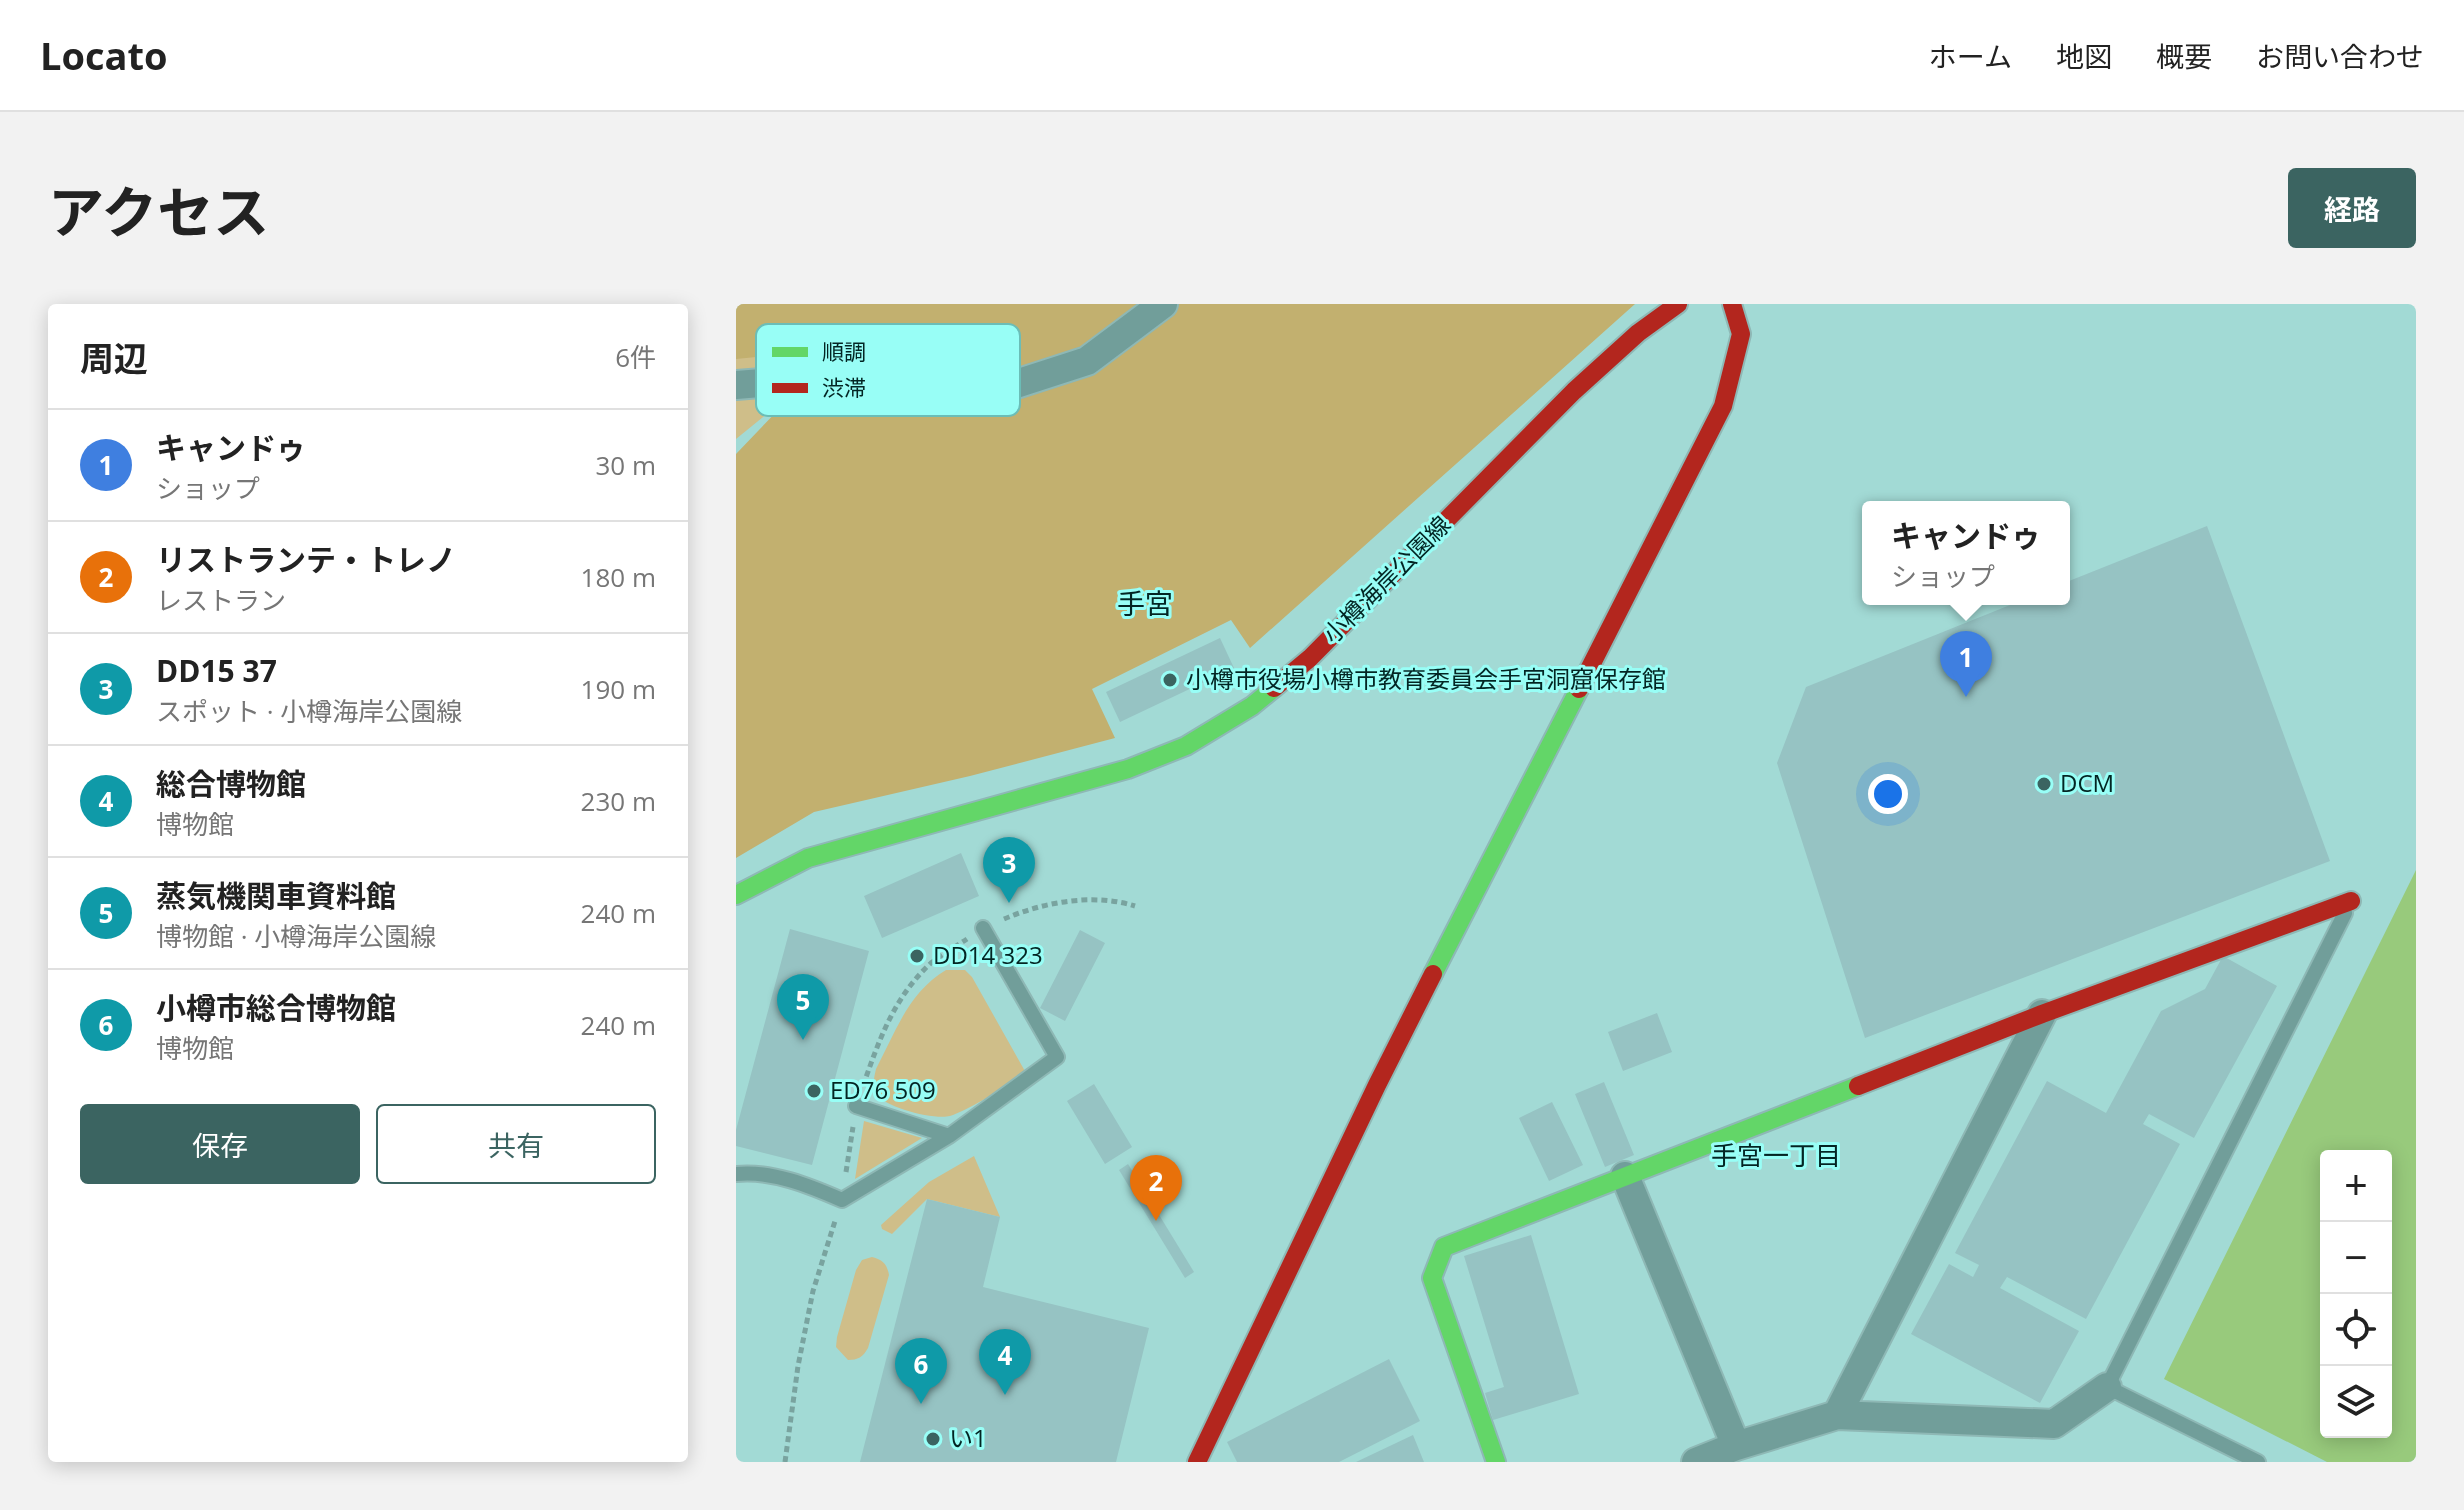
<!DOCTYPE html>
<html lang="ja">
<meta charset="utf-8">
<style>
:root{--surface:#fff;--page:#f2f2f2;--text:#222;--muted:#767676;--line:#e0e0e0;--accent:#3b6461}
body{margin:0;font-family:"Open Sans","Noto Sans JP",sans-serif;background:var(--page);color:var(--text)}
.controls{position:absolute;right:24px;bottom:24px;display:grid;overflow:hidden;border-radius:8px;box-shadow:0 4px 20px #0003}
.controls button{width:72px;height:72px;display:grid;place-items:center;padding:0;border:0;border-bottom:2px solid var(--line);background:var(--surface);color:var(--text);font:40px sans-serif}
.you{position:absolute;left:1152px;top:490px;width:28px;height:28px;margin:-20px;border:6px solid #fff;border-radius:50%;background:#1a73e8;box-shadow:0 0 0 12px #1a73e833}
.badge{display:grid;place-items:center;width:52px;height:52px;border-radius:50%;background:var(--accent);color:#fff;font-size:26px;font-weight:700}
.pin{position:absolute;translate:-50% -66px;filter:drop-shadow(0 2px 4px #0008)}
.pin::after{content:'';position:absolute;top:42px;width:28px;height:24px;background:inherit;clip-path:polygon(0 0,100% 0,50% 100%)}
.popup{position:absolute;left:1126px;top:197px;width:208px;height:104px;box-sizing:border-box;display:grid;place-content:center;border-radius:8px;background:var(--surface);filter:drop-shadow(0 2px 6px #0005);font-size:26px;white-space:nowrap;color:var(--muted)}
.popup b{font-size:30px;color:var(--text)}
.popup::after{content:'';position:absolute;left:50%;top:100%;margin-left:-16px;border:16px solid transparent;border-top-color:var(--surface)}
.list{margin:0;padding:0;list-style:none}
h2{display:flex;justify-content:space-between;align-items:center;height:104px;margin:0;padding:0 32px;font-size:34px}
h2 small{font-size:26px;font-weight:400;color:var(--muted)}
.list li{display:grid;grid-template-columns:52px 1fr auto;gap:24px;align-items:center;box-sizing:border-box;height:112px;padding:0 32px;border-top:2px solid var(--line)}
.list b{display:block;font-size:30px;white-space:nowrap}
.list p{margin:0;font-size:26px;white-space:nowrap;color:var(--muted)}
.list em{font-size:26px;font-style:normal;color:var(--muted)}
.actions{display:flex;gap:16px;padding:24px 32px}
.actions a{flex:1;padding:18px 0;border:2px solid var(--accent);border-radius:8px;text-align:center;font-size:28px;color:var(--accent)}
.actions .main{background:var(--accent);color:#fff}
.icon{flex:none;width:44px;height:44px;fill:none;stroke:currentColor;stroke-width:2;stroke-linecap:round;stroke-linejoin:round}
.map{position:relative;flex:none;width:1680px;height:1158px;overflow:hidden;border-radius:8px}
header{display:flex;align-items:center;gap:48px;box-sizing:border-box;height:112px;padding:0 40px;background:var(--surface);border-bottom:2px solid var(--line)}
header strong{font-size:38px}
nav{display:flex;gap:44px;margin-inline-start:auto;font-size:28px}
.intro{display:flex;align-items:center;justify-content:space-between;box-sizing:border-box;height:192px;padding:0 48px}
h1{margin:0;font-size:56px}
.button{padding:20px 36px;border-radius:8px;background:var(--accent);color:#fff;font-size:28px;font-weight:700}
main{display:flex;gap:48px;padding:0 48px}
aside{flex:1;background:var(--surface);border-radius:8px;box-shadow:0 4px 20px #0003}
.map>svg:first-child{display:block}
.green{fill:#cfbe89}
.forest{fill:#c2b06f}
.water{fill:#98ca7c;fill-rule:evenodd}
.building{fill:#96c3c3}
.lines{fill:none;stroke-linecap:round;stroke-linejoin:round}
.lane-casing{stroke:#8eb8b5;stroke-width:18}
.street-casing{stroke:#8eb8b5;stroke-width:32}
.fast-casing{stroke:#8eb8b5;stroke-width:22}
.jam-casing{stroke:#8eb8b5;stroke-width:22}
.path{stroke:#79a39f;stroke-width:5;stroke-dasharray:6 4;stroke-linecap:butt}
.lane{stroke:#719e9a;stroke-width:14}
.street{stroke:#719e9a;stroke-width:28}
.fast{stroke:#63d668;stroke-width:18}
.jam{stroke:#b3261e;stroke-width:18}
.poi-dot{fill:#3b6461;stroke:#98fef6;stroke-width:3}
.labels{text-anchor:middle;stroke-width:6;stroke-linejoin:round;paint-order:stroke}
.street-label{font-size:24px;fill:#032523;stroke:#98fef6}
.poi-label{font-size:24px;fill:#032523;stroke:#98fef6;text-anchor:start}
.neighbourhood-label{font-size:26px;fill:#032523;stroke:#98fef6}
.quarter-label{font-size:28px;fill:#032523;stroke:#98fef6}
.key{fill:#98fef6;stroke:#6bbdb7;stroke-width:2}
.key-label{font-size:22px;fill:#032523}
</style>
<header>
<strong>Locato</strong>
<nav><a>ホーム</a><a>地図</a><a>概要</a><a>お問い合わせ</a></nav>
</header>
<div class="intro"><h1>アクセス</h1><a class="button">経路</a></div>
<main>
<aside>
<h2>周辺<small>6件</small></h2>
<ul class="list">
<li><span class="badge" style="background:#3f7fe0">1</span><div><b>キャンドゥ</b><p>ショップ</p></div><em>30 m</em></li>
<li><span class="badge" style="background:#e8710a">2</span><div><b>リストランテ・トレノ</b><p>レストラン</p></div><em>180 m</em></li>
<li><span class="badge" style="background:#0f9aa8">3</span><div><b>DD15 37</b><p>スポット · 小樽海岸公園線</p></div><em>190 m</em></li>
<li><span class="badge" style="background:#0f9aa8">4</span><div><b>総合博物館</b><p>博物館</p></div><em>230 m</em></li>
<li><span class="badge" style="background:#0f9aa8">5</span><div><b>蒸気機関車資料館</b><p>博物館 · 小樽海岸公園線</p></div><em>240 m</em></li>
<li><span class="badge" style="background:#0f9aa8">6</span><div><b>小樽市総合博物館</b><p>博物館</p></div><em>240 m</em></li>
</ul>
<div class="actions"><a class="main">保存</a><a>共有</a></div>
</aside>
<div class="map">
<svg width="1680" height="1158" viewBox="0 0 1680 1158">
<rect width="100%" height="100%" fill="#a2dad5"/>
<!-- green -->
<path class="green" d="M 0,0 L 167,0 L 0,135 Z
M 210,666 L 229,666 L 236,673 L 290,769 C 269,782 236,805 214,812 C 199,816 148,804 140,789 C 136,782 138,774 140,765 C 160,727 172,689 210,666 Z
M 128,817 L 186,834 L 119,875 Z
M 238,852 L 264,913 L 191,895 L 156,930 L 146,925 L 145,921 L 193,878 Z
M 136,953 C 147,956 151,960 153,971 L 132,1044 C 127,1053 122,1056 112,1056 L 100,1043 L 101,1033 L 120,966 L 126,956 Z"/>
<!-- forest -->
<path class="forest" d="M 0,0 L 899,0 L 514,344 L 495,316 L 356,385 L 379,434 L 234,472 L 78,508 L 0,554 L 0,150 L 46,102 L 131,53 L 20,53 L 0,55 Z"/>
<!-- water -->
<path class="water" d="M 1680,566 L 1680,1158 L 1591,1158 L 1428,1075 ZM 1590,852 L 1650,852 L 1650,1128 L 1590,1128 Z"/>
<!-- building -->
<path class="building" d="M 1471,222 L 1594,557 L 1129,734 L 1041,459 L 1070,383 L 1289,295 L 1328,295 L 1328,279 Z
M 484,334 L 498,364 L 384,418 L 370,388 Z
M 225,549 L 243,592 L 146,634 L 128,592 Z
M 54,625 L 133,647 L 76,861 L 0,842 L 0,826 Z
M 344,626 L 369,639 L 329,717 L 304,704 Z
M 1487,652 L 1541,682 L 1458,834 L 1413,810 L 1407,820 L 1444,840 L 1350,1015 L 1271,973 L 1264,984 L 1343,1027 L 1304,1099 L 1175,1030 L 1213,960 L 1237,973 L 1243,961 L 1219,949 L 1311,777 L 1370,809 L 1425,707 L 1469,685 Z
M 921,709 L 936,748 L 887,767 L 872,728 Z
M 868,778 L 898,851 L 869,863 L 839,790 Z
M 358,780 L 396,843 L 369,860 L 331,797 Z
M 816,798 L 847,861 L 813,877 L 783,814 Z
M 392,860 L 458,968 L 449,974 L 383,866 Z
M 191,895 L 264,913 L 247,983 L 413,1024 L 380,1158 L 124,1158 Z
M 795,931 L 843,1090 L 757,1116 L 749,1089 L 768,1083 L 728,952 Z
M 653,1055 L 684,1117 L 603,1158 L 501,1158 L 491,1138 Z
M 677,1131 L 688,1158 L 620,1158 Z"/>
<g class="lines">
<!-- lane casing -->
<g class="lane-casing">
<path id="lane" d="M 120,802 L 213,832
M 0,870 C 35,866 74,882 106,896 L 213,832 L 321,753 L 247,624
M 1522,1158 L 1371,1083 L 1609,609"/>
</g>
<!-- street casing -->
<g class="street-casing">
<path id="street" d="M 0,81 L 103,73 L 193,73 L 280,80 L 351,57 L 427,0
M 889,872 L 1000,1142
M 1101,1111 L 1306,710
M 960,1158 L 1000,1142 L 1101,1111 L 1318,1120 L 1371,1083"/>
</g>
<!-- fast casing -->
<g class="fast-casing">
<path id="fast" d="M 0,591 L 72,554 L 392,465 L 450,442 L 516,402 L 538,384
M 697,670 L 843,385
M 760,1158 L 696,974 L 708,943 L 1122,782"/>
</g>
<!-- jam casing -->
<g class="jam-casing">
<path id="jam" d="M 538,384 L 574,354 L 838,87 L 902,29 L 942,0
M 843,385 L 987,102 L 1005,30 L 996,0
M 1122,782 L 1306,710 L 1615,597
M 461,1158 L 641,781 L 697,670"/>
</g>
<!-- path -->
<path class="path" d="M 268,615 C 308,598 357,589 399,602
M 127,782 C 143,736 158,693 195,659 C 206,650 219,643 231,635
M 110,868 L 117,823
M 49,1158 L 62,1062 L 77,987 L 99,917"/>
<!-- lane -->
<use href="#lane" class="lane"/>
<!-- street -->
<use href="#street" class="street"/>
<!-- fast -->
<use href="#fast" class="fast"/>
<!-- jam -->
<use href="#jam" class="jam"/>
</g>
<!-- markers -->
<g class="poi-dot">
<circle cx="434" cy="376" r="8"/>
<circle cx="1308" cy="480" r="8"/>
<circle cx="181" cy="652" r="8"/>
<circle cx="78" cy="787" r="8"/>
<circle cx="197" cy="1135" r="8"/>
</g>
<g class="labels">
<!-- street labels -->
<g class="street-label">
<text transform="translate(651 276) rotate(-45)" y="8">小樽海岸公園線</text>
</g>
<!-- poi labels -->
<g class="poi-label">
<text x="450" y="384">小樽市役場小樽市教育委員会手宮洞窟保存館</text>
<text x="1324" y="488">DCM</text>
<text x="197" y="660">DD14 323</text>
<text x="94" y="795">ED76 509</text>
<text x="213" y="1143">い1</text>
</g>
<!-- neighbourhood labels -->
<g class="neighbourhood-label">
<text x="1040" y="861">手宮一丁目</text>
</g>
<!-- quarter labels -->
<g class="quarter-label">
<text x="409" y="310">手宮</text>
</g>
</g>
<!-- legend -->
<rect x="20" y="20" width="264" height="92" rx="12" class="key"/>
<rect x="36" y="43" width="36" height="10" fill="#63d668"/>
<rect x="36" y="79" width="36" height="10" fill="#b3261e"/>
<g class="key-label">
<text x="86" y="56">順調</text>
<text x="86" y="92">渋滞</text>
</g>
</svg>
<div class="controls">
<button>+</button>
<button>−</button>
<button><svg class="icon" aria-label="locate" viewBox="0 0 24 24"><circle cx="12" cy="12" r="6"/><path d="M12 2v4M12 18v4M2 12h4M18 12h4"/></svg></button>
<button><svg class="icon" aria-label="layers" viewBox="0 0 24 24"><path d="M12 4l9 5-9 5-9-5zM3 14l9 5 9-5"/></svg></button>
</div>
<div class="you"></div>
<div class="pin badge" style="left:1230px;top:393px;background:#3f7fe0">1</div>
<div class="popup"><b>キャンドゥ</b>ショップ</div>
<div class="pin badge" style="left:420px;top:917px;background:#e8710a">2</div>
<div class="pin badge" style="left:273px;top:599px;background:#0f9aa8">3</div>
<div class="pin badge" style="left:269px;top:1091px;background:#0f9aa8">4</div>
<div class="pin badge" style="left:67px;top:736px;background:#0f9aa8">5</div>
<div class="pin badge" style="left:185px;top:1100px;background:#0f9aa8">6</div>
</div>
</main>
